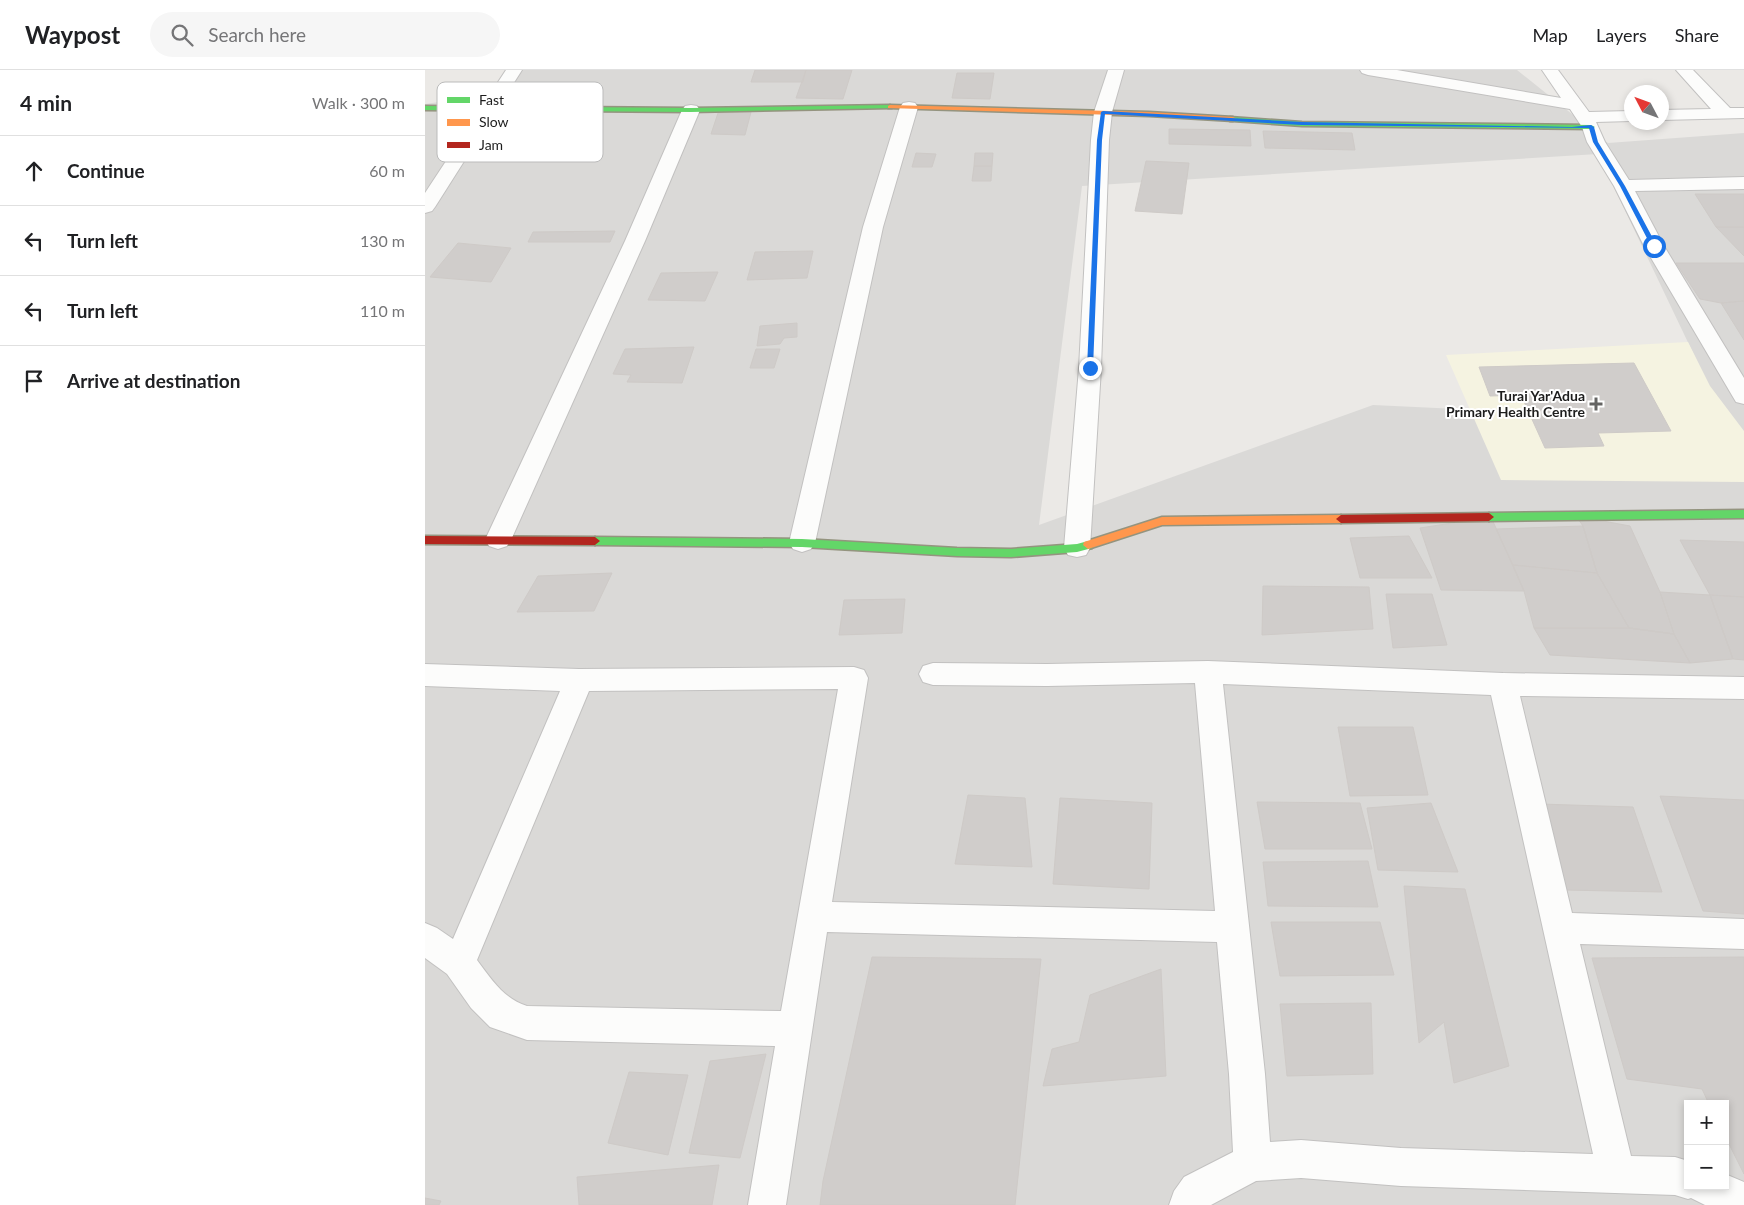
<!DOCTYPE html>
<meta charset="utf-8">
<style>
:root{--surface:#fff;--page:#f6f6f6;--text:#202124;--muted:#757577;--line:#e0e0e0}
body{margin:0;font-family:Lato,sans-serif;background:var(--page);color:var(--text)}
.controls{position:absolute;right:15px;bottom:15px;display:grid;overflow:hidden;border-radius:0px;box-shadow:0 2px 8px #0003}
.controls button{width:45px;height:45px;display:grid;place-items:center;padding:0;border:0;border-bottom:1px solid var(--line);background:var(--surface);color:var(--text);font:25px sans-serif}
.compass{position:absolute;left:1199px;top:15px;width:45px;height:45px;border-radius:50%;background:var(--surface);box-shadow:0 2px 8px #0003;rotate:311deg}
.stop{position:absolute;width:15px;height:15px;margin:-11px;border:4px solid #1a73e8;border-radius:50%;background:#fff}
.stop.end{background:#1a73e8;border-color:#fff;box-shadow:0 1px 5px #0008}
.list{margin:0;padding:0;list-style:none}
h2{display:flex;justify-content:space-between;align-items:center;height:65px;margin:0;padding:0 20px;font-size:21px}
h2 small{font-size:16px;font-weight:400;color:var(--muted)}
.list li{display:grid;grid-template-columns:32px 1fr auto;gap:15px;align-items:center;box-sizing:border-box;height:70px;padding:0 20px;border-top:1px solid var(--line)}
.list b{display:block;font-size:19px;white-space:nowrap}
.list em{font-size:16px;font-style:normal;color:var(--muted)}
.icon{flex:none;width:28px;height:28px;fill:none;stroke:currentColor;stroke-width:2;stroke-linecap:round;stroke-linejoin:round}
.map{position:relative;flex:none;width:1319px;height:1135px;overflow:hidden}
header{display:flex;align-items:center;gap:30px;box-sizing:border-box;height:70px;padding:0 25px;background:var(--surface);border-bottom:1px solid var(--line)}
header strong{font-size:24px}
nav{display:flex;gap:28px;margin-inline-start:auto;font-size:18px}
.search{width:350px;height:45px;background:var(--page);display:flex;align-items:center;gap:12px;box-sizing:border-box;padding:0 18px;border-radius:28px;color:var(--muted);font-size:19px}
main{display:flex}
aside{flex:1;background:var(--surface)}
.map>svg:first-child{display:block}
.residential{fill:#dad9d7;fill-rule:evenodd}
.education{fill:#f5f3e1}
.building{fill:#d0cdcb;stroke:#cecac7}
.lines{fill:none;stroke-linecap:round;stroke-linejoin:round}
.street-casing{stroke:#c2c1c0;stroke-width:2}
.fast-casing{stroke:#94947f;stroke-width:3}
.slow-casing{stroke:#94947f;stroke-width:3}
.jam-casing{stroke:#94947f;stroke-width:3}
.street{fill:#fcfcfb;fill-rule:evenodd}
.fast{fill:#63d668;fill-rule:evenodd}
.slow{fill:#ff974d;fill-rule:evenodd}
.jam{fill:#b3261e;fill-rule:evenodd}
.route{fill:#1a73e8}
.poi-dot{fill:#656463;stroke:#fff;stroke-width:2}
.labels{text-anchor:middle;stroke-width:4;stroke-linejoin:round;paint-order:stroke}
.poi-label{font-size:14px;font-weight:bold;fill:#1d1d1d;stroke:#fff;text-anchor:end}
.key{fill:#fff;stroke:#bbb;stroke-width:1}
.key-label{font-size:14px;fill:#1d1d1d}
</style>
<header>
<strong>Waypost</strong>
<div class="search"><svg class="icon" aria-label="search" viewBox="0 0 24 24"><circle cx="10" cy="10" r="6"/><path d="M15 15l6 6"/></svg>Search here</div>
<nav><a>Map</a><a>Layers</a><a>Share</a></nav>
</header>
<main>
<aside>
<h2>4 min<small>Walk · 300 m</small></h2>
<ul class="list">
<li><svg class="icon" aria-label="ahead" viewBox="0 0 24 24"><path d="M12 20V5M6 11l6-6 6 6"/></svg><div><b>Continue</b></div><em>60 m</em></li>
<li><svg class="icon" aria-label="left" viewBox="0 0 24 24"><path d="M17 20v-9H6M10 6l-5 5 5 5"/></svg><div><b>Turn left</b></div><em>130 m</em></li>
<li><svg class="icon" aria-label="left" viewBox="0 0 24 24"><path d="M17 20v-9H6M10 6l-5 5 5 5"/></svg><div><b>Turn left</b></div><em>110 m</em></li>
<li><svg class="icon" aria-label="arrive" viewBox="0 0 24 24"><path d="M6 21V4h12l-3 4 3 4H6"/></svg><div><b>Arrive at destination</b></div></li>
</ul>
</aside>
<div class="map">
<svg width="1319" height="1135" viewBox="0 0 1319 1135">
<rect width="100%" height="100%" fill="#ebe9e6"/>
<!-- residential -->
<path class="residential" d="M 88,0 L 1092,0 L 1183,73 L 1319,63 L 1319,1135 L 0,1135 L 0,34 L 21,31 L 66,35 ZM 1173,84 L 1301,352 L 948,335 L 614,455 L 657,116 ZM 1263,1034 L 1300,1034 L 1300,1116 L 1263,1116 Z"/>
<!-- education -->
<path class="education" d="M 1263,272 L 1285,316 L 1319,361 L 1319,412 L 1076,410 L 1021,285 Z"/>
<!-- building -->
<path class="building" d="M 330,0 L 381,0 L 378,12 L 326,12 Z
M 381,0 L 427,0 L 418,29 L 371,28 Z
M 532,3 L 569,3 L 565,29 L 527,28 Z
M 326,42 L 320,65 L 286,64 L 293,43 Z
M 744,59 L 825,60 L 826,76 L 744,74 Z
M 838,61 L 927,63 L 930,80 L 840,78 Z
M 491,83 L 511,84 L 507,97 L 487,97 Z
M 550,83 L 568,83 L 567,96 L 549,96 Z
M 721,91 L 764,93 L 757,144 L 710,141 Z
M 549,96 L 567,96 L 566,111 L 547,111 Z
M 1270,124 L 1319,124 L 1319,157 L 1291,157 Z
M 1291,157 L 1319,157 L 1319,186 Z
M 190,161 L 185,172 L 103,172 L 108,162 Z
M 33,173 L 86,178 L 66,212 L 5,207 Z
M 388,181 L 382,208 L 322,210 L 330,182 Z
M 1251,193 L 1319,193 L 1319,231 L 1296,233 L 1275,229 Z
M 293,202 L 280,231 L 223,230 L 236,203 Z
M 1319,231 L 1319,270 L 1296,233 Z
M 372,253 L 372,267 L 359,268 L 355,274 L 332,276 L 335,256 Z
M 269,277 L 257,313 L 202,312 L 206,305 L 188,304 L 200,279 Z
M 331,279 L 355,279 L 349,298 L 325,298 Z
M 1209,293 L 1246,361 L 1173,363 L 1179,376 L 1120,378 L 1096,325 L 1065,326 L 1054,297 Z
M 1151,446 L 1205,456 L 1235,522 L 1249,564 L 1204,558 L 1172,503 L 1158,456 Z
M 1066,447 L 1099,521 L 1016,520 L 995,458 Z
M 1158,456 L 1172,503 L 1088,495 L 1071,459 Z
M 984,466 L 1007,508 L 935,508 L 925,468 Z
M 1255,470 L 1319,472 L 1319,527 L 1285,525 Z
M 1088,495 L 1172,503 L 1204,558 L 1109,558 L 1099,521 Z
M 187,503 L 169,541 L 92,542 L 113,506 Z
M 838,516 L 944,517 L 948,559 L 837,565 Z
M 1235,522 L 1285,525 L 1308,589 L 1265,593 L 1249,564 Z
M 961,524 L 1007,524 L 1022,575 L 968,578 Z
M 1285,525 L 1319,527 L 1319,590 L 1308,589 Z
M 480,529 L 477,563 L 414,565 L 419,530 Z
M 1109,558 L 1204,558 L 1249,564 L 1265,593 L 1125,585 Z
M 913,657 L 988,657 L 1003,725 L 925,726 Z
M 543,725 L 600,728 L 607,797 L 530,794 Z
M 1235,726 L 1319,730 L 1319,844 L 1278,841 Z
M 635,728 L 727,733 L 724,819 L 628,814 Z
M 832,732 L 935,733 L 947,779 L 840,779 Z
M 1006,733 L 1033,802 L 953,800 L 942,738 Z
M 1115,734 L 1208,737 L 1237,822 L 1139,820 Z
M 943,791 L 953,837 L 843,836 L 838,792 Z
M 979,816 L 1040,819 L 1084,996 L 1029,1013 L 1019,952 L 994,973 Z
M 846,852 L 955,852 L 969,905 L 855,906 Z
M 447,887 L 616,889 L 590,1135 L 395,1135 L 398,1111 Z
M 1319,887 L 1319,1104 L 1300,1066 L 1300,1034 L 1284,1034 L 1277,1019 L 1202,1009 L 1167,888 Z
M 736,899 L 741,1006 L 618,1016 L 627,979 L 654,972 L 665,925 Z
M 946,933 L 948,1004 L 862,1006 L 855,934 Z
M 341,984 L 315,1088 L 264,1083 L 285,991 Z
M 204,1002 L 263,1005 L 243,1085 L 183,1073 Z
M 294,1095 L 287,1135 L 154,1135 L 152,1107 Z
M 0,1128 L 16,1131 L 14,1135 L 0,1135 Z"/>
<g class="lines">
<!-- street casing -->
<g class="street-casing">
<path id="street" d="M 81,0 L 97,0 L 10,137 L 7,141 L 0,143 L 0,123 Z
M 683,0 L 699,0 L 687,42 L 684,70 L 676,298 L 665,478 L 661,485 L 652,487 L 643,485 L 639,478 L 654,298 L 666,70 L 669,42 Z
M 935,0 L 972,0 L 1136,28 L 1117,0 L 1133,0 L 1164,42 L 1206,41 L 1206,51 L 1171,52 L 1180,72 L 1204,110 L 1319,107 L 1319,119 L 1210,121 L 1239,176 L 1319,308 L 1319,334 L 1311,332 L 1308,327 L 1219,176 L 1189,116 L 1162,72 L 1157,57 L 1145,39 L 943,5 L 937,3 Z
M 1251,0 L 1268,0 L 1305,38 L 1319,38 L 1319,48 L 1236,50 L 1236,40 L 1286,39 Z
M 484,32 L 490,33 L 493,37 L 458,157 L 390,473 L 386,479 L 377,482 L 368,479 L 364,473 L 438,157 L 475,37 L 478,33 Z
M 266,35 L 272,36 L 275,40 L 220,171 L 86,470 L 82,476 L 73,479 L 64,476 L 60,470 L 200,171 L 257,40 L 260,36 Z
M 783,591 L 1078,603 L 1319,607 L 1319,629 L 1095,626 L 1147,843 L 1319,849 L 1319,879 L 1155,874 L 1206,1086 L 1250,1087 L 1263,1091 L 1263,1116 L 1300,1116 L 1300,1104 L 1319,1112 L 1319,1135 L 1280,1135 L 1266,1128 L 1263,1129 L 1250,1125 L 976,1116 L 876,1108 L 831,1111 L 786,1135 L 744,1135 L 749,1121 L 759,1107 L 808,1082 L 804,1004 L 792,872 L 402,862 L 361,1135 L 323,1135 L 350,976 L 102,970 L 65,957 L 46,938 L 22,904 L 0,888 L 0,853 L 12,858 L 28,869 L 135,621 L 0,616 L 0,594 L 154,599 L 429,597 L 439,600 L 443,608 L 407,832 L 790,841 L 770,613 L 622,616 L 508,615 L 498,612 L 494,604 L 498,596 L 508,593 L 622,594 ZM 798,614 L 1066,625 L 1168,1084 L 976,1078 L 876,1070 L 845,1072 L 840,1004 ZM 413,619 L 356,941 L 102,936 C 78,928 67,910 52,890 L 164,621 Z"/>
</g>
<!-- fast casing -->
<g class="fast-casing">
<path id="fast" d="M 465,35 L 467,36 L 467,38 L 266,42 L 0,40 L 0,36 L 266,38 Z
M 805,47 L 877,52 L 1166,55 L 1170,57 L 1166,59 L 877,56 L 808,51 L 805,51 Z
M 1319,440 L 1319,448 L 1064,451 L 1059,447 L 1064,443 Z
M 170,467 L 377,469 L 532,478 L 586,479 L 652,474 L 663,471 L 668,475 L 667,478 L 652,482 L 586,487 L 532,486 L 377,477 L 170,475 L 165,471 Z"/>
</g>
<!-- slow casing -->
<g class="slow-casing">
<path id="slow" d="M 465,35 L 724,42 L 808,47 L 812,49 L 808,51 L 724,46 L 463,38 L 463,36 Z
M 916,445 L 921,449 L 916,453 L 737,455 L 663,479 L 658,475 L 659,472 L 737,447 Z"/>
</g>
<!-- jam casing -->
<g class="jam-casing">
<path id="jam" d="M 1064,443 L 1069,447 L 1064,451 L 916,453 L 911,449 L 916,445 Z
M 0,466 L 170,467 L 175,471 L 170,475 L 0,474 Z"/>
</g>
<!-- street -->
<use href="#street" class="street"/>
<!-- fast -->
<use href="#fast" class="fast"/>
<!-- slow -->
<use href="#slow" class="slow"/>
<!-- jam -->
<use href="#jam" class="jam"/>
</g>
<!-- route -->
<path class="route" d="M 678,41 L 877,52 L 1147,57 L 1166,55 L 1169,57 L 1173,72 L 1200,116 L 1232,176 L 1229,178 L 1226,176 L 1195,116 L 1168,72 L 1164,58 L 877,55 L 680,44 L 677,70 L 668,298 L 665,300 L 662,298 L 672,70 L 676,42 Z"/>
<!-- markers -->
<path class="poi-dot" d="M1168.5 326.5h5v5h5v5h-5v5h-5v-5h-5v-5h5z"/>
<g class="labels">
<!-- poi labels -->
<g class="poi-label">
<text x="1160" y="331">Turai Yar'Adua<tspan x="1160" dy="16">Primary Health Centre</tspan></text>
</g>
</g>
<!-- legend -->
<rect x="12" y="12" width="166" height="80" rx="8" class="key"/>
<rect x="22" y="27" width="23" height="6" fill="#63d668"/>
<rect x="22" y="49" width="23" height="7" fill="#ff974d"/>
<rect x="22" y="72" width="23" height="6" fill="#b3261e"/>
<g class="key-label">
<text x="54" y="35">Fast</text>
<text x="54" y="57">Slow</text>
<text x="54" y="80">Jam</text>
</g>
</svg>
<div class="controls">
<button>+</button>
<button>−</button>
</div>
<svg class="compass" viewBox="-18 -18 36 36"><path d="M0-13l5 13h-10z" fill="#e53935"/><path d="M0 13l5-13h-10z" fill="#757577"/></svg>
<div class="stop" style="left:1229px;top:176px"></div>
<div class="stop end" style="left:665px;top:298px"></div>
</div>
</main>
